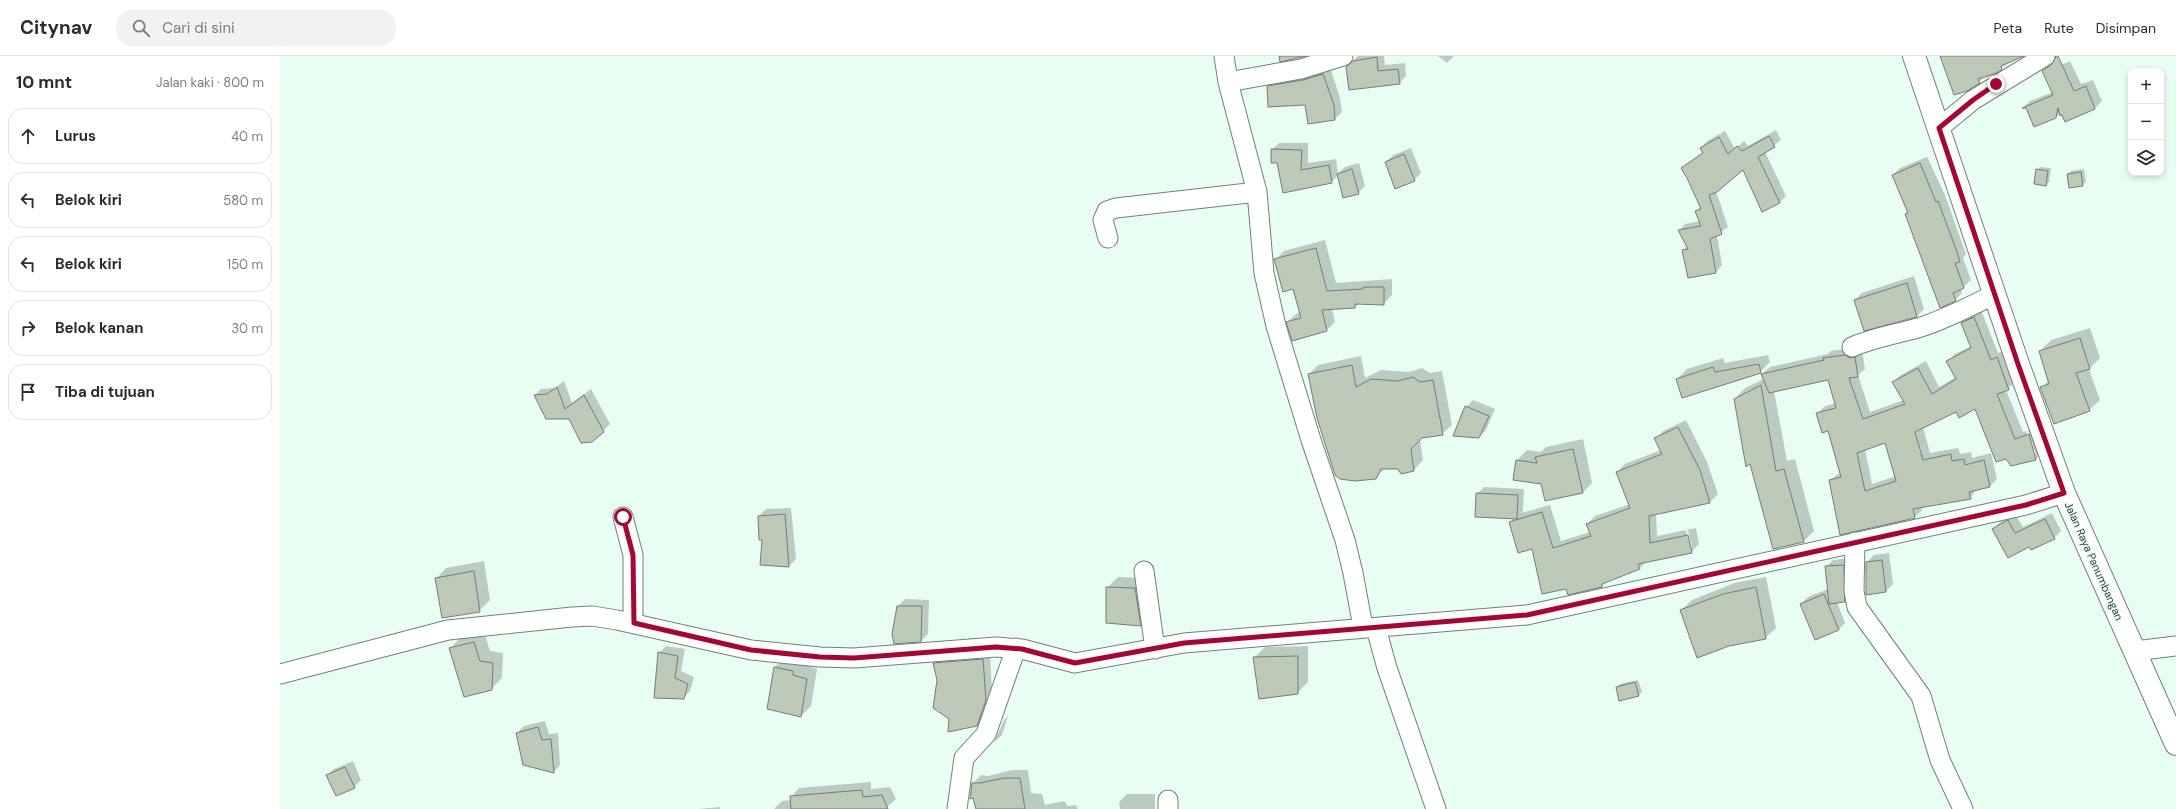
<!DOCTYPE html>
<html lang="id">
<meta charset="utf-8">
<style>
:root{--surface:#fff;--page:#f2f2f3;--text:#2b2b33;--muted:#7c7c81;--line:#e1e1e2}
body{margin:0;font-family:"DM Sans",sans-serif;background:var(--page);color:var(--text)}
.controls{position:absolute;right:12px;top:12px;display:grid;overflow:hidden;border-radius:8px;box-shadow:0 2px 6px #0003}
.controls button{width:36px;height:36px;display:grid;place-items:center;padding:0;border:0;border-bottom:1px solid var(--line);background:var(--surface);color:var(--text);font:20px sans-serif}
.stop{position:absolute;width:12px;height:12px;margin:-9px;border:3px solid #a4072f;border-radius:50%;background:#fff}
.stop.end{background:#a4072f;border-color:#fff;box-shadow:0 1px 4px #0008}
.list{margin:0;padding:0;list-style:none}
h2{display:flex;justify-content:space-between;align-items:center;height:52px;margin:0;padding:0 16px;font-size:17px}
h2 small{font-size:13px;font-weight:400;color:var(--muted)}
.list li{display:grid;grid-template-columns:26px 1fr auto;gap:12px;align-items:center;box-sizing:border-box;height:56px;margin:0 8px 8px;padding:0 8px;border:1px solid var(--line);border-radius:16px}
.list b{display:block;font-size:15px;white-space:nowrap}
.list em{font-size:13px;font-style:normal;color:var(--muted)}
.icon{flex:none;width:22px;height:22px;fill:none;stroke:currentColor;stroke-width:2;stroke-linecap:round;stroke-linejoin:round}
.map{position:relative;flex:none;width:1896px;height:753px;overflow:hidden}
header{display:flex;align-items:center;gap:24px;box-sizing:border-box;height:56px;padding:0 20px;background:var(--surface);border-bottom:1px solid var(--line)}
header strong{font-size:19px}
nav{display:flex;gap:22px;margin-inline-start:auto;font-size:14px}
.search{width:280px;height:36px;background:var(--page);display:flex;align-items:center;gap:10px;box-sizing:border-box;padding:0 14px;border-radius:16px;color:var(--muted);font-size:15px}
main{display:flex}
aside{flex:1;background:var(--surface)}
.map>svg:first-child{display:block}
.shadow{fill:#0003;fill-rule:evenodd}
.building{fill:#bdc8b7;stroke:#747e6e;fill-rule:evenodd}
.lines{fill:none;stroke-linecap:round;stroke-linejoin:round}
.minor-casing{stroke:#6f8278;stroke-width:21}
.secondary-casing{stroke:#6f8278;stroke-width:24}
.minor{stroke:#fff;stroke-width:19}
.secondary{stroke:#fff;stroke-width:22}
.route{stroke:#a4072f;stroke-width:5}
.labels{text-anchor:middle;stroke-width:3;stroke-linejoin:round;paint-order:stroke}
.street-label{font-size:11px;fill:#343c38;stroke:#e9fef3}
</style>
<header>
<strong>Citynav</strong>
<div class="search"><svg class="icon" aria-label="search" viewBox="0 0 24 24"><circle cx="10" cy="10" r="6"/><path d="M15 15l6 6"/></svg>Cari di sini</div>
<nav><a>Peta</a><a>Rute</a><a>Disimpan</a></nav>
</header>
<main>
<aside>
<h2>10 mnt<small>Jalan kaki · 800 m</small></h2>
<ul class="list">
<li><svg class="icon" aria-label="ahead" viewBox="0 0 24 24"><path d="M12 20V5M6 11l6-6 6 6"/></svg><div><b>Lurus</b></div><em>40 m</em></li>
<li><svg class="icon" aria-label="left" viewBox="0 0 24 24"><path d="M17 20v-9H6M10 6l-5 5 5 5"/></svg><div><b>Belok kiri</b></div><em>580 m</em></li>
<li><svg class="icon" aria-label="left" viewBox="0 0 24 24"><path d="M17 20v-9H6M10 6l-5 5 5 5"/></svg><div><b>Belok kiri</b></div><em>150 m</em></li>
<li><svg class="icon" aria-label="right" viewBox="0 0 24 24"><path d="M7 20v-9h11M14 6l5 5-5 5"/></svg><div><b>Belok kanan</b></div><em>30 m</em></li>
<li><svg class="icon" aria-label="arrive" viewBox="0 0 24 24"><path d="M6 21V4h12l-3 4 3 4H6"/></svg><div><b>Tiba di tujuan</b></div></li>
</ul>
</aside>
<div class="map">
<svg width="1896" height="753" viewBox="0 0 1896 753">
<rect width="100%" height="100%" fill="#e9fef3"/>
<!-- shadow -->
<path class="shadow" d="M 1078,0 L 1104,0 L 1105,9 L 1125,7 L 1126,20 L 1119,27 L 1067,11 Z
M 1158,0 L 1174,0 L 1167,7 Z
M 1661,0 L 1742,0 L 1706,19 L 1699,26 Z
M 1790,5 L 1801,28 L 1813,24 L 1822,45 L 1815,52 L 1786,64 L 1781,56 L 1776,61 L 1744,51 L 1750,45 L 1773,36 L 1772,13 Z
M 1050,11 L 1060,42 L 1062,56 L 1055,63 L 988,31 L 995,24 Z
M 1496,74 L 1501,84 L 1485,96 L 1506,140 L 1500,146 L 1483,154 L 1463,113 L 1436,135 L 1448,171 L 1437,179 L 1442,209 L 1436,216 L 1403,194 L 1408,190 L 1399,175 L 1405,168 L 1420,165 L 1416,155 L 1421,150 L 1402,112 L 1423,96 L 1421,92 L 1427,85 L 1445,75 L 1455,93 L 1464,85 L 1468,90 Z
M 999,87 L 1028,87 L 1028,107 L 1056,103 L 1058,117 L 1065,111 L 1079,107 L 1085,130 L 1078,137 L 1058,119 L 1052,126 L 998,106 L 992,94 Z
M 1131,92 L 1141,117 L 1134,124 L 1106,106 L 1113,99 Z
M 1647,101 L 1665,139 L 1686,198 L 1683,202 L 1691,224 L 1681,233 L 1682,237 L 1675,244 L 1626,158 L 1629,156 L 1613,119 L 1620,112 Z
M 1760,111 L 1771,112 L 1769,126 L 1766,129 L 1757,114 Z
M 1804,113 L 1806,126 L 1802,129 L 1788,118 L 1791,115 Z
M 1045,184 L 1056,227 L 1112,223 L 1112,239 L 1103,248 L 1079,248 L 1075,251 L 1052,253 L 1055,266 L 1047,274 L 1013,284 L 1007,266 L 1016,258 L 1020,256 L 1013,232 L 995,204 L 1004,195 Z
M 1634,220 L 1644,253 L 1637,260 L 1584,274 L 1575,244 L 1582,237 Z
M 1701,254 L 1718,297 L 1725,294 L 1736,326 L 1726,334 L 1743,376 L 1746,375 L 1754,399 L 1756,399 L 1748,374 L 1756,372 L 1763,395 L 1756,403 L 1731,408 L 1695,351 L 1676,355 L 1643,371 L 1650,397 L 1678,392 L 1680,398 L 1691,396 L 1692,402 L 1711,397 L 1717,423 L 1710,430 L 1697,433 L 1690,442 L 1641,451 L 1642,454 L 1635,461 L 1550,424 L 1561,416 L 1549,374 L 1537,358 L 1545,350 L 1556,347 L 1548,323 L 1494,335 L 1507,405 L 1515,403 L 1534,475 L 1524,485 L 1494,492 L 1455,343 L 1465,332 L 1484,323 L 1482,318 L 1490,311 L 1548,298 L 1551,295 L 1572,292 L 1582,294 L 1585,313 L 1578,319 L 1590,356 L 1624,344 L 1613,326 L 1621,319 L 1646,305 L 1659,331 L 1676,321 L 1667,306 L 1675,298 L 1691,290 L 1682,267 L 1689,260 ZM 1606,386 L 1616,420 L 1592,428 L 1585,393 Z
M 1810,272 L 1820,302 L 1809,313 L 1820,344 L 1809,354 L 1762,331 L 1769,324 L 1760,295 L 1771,284 Z
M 1488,299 L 1490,306 L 1480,316 L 1397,323 L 1407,313 L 1443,302 L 1445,307 Z
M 1081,300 L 1085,322 L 1101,314 L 1129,316 L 1142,312 L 1150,317 L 1162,315 L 1172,369 L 1162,378 L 1140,383 L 1143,404 L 1134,414 L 1121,417 L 1118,412 L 1105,412 L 1095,422 L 1029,318 L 1038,309 Z
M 284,325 L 292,347 L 311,333 L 330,368 L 323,375 L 289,362 L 255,339 L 261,333 L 275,332 Z
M 1193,344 L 1215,353 L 1206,374 L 1199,381 L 1186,351 Z
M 1406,364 L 1427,406 L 1438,438 L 1430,446 L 1376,458 L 1377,480 L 1416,472 L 1419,488 L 1411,496 L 1367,505 L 1360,512 L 1328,524 L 1322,530 L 1287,532 L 1230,466 L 1234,462 L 1197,438 L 1204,431 L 1244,433 L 1243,455 L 1241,457 L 1270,449 L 1281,485 L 1310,476 L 1307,468 L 1315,460 L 1350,448 L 1337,416 L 1345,408 L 1381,394 L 1376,383 L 1383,375 ZM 1406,474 L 1408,474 L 1412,492 L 1410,492 Z
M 1303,383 L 1312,427 L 1302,437 L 1237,404 L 1247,394 L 1261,396 L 1266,391 Z
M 511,452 L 516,503 L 509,510 L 483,483 L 479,460 L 486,453 Z
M 1772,457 L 1781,475 L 1774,482 L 1749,489 L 1713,473 L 1720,466 L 1735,458 L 1743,471 Z
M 1609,497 L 1613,528 L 1606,535 L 1587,506 L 1594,499 Z
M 1570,502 L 1571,538 L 1564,545 L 1557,546 L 1565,567 L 1558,574 L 1521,548 L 1528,541 L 1548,533 L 1546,511 L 1553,504 Z
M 204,505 L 210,544 L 199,555 L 156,523 L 166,512 Z
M 838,521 L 866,522 L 871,559 L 860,569 L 827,532 Z
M 1486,521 L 1496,572 L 1485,582 L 1401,554 L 1412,544 L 1454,527 Z
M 625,543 L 649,544 L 648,578 L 641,585 L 618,550 Z
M 204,576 L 210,595 L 223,597 L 222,622 L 211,633 L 170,593 L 180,582 Z
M 386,590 L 405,593 L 401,615 L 414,621 L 410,635 L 403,642 L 379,597 Z
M 1028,590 L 1028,626 L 1017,637 L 974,602 L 985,591 Z
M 710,597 L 712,636 L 704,662 L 697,669 L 670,662 L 655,607 L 661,600 Z
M 505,601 L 537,613 L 531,650 L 521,660 L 488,653 L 495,611 Z
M 1358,624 L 1362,636 L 1358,639 L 1337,631 L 1340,628 Z
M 728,660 L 722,679 L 714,686 L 724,664 Z
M 265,665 L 269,678 L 278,677 L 280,709 L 274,716 L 237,677 L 244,670 Z
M 73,705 L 81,724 L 74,731 L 48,719 L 54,713 Z
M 732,714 L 748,714 L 751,737 L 762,738 L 765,749 L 784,745 L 788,750 L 796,749 L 798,753 L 697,753 L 693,727 L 701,719 L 708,720 Z
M 591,726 L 591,733 L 610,731 L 616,743 L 607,751 L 592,753 L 494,753 L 502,745 L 511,744 L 511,741 L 519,732 Z
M 847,738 L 875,738 L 875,753 L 840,753 L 839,746 Z
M 440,751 L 440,753 L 418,753 Z"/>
<!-- building -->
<path class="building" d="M 999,0 L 1026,0 L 1000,6 Z
M 1660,0 L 1744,0 L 1721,10 L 1722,14 L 1714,18 L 1698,23 L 1700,27 L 1687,35 L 1674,39 Z
M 1776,0 L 1778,0 L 1794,35 L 1806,30 L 1815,53 L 1785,66 L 1782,59 L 1780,60 L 1778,52 L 1776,62 L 1754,71 L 1746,52 L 1742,52 L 1773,39 L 1762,15 L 1771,9 Z
M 1097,1 L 1098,15 L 1118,13 L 1120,28 L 1069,34 L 1066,11 L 1073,5 Z
M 1043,18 L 1054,49 L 1055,64 L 1028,68 L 1025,49 L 988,51 L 987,30 L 1023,24 Z
M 1489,80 L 1495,91 L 1478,101 L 1500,147 L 1482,156 L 1463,114 L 1437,136 L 1429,139 L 1442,178 L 1430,183 L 1436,217 L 1408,222 L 1402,194 L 1408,193 L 1398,174 L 1421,170 L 1415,155 L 1421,153 L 1407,122 L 1401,112 L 1423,97 L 1420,92 L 1439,81 L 1448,98 L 1457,90 L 1462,95 Z
M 991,93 L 1022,94 L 1021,114 L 1049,109 L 1052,127 L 1003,137 L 997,107 L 991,107 Z
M 1124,98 L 1135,125 L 1115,133 L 1105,106 Z
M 1640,107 L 1656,146 L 1658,145 L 1676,193 L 1680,206 L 1675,207 L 1684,232 L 1673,237 L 1676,245 L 1660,252 L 1625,158 L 1628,157 L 1612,119 Z
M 1072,113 L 1079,138 L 1063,142 L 1057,118 Z
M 1756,113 L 1768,115 L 1766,130 L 1754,128 Z
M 1801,116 L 1803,130 L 1789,132 L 1787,118 Z
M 1036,192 L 1047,235 L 1083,233 L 1083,231 L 1104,231 L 1104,249 L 1075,248 L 1075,252 L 1042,254 L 1047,275 L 1012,285 L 1006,266 L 1021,262 L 1013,233 L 1003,236 L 994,203 Z
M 1627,227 L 1637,261 L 1584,275 L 1574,244 Z
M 1694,261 L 1711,304 L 1717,301 L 1729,334 L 1717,338 L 1735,383 L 1749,378 L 1756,404 L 1731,410 L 1726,403 L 1716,406 L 1695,353 L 1679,362 L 1676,356 L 1635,376 L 1643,404 L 1671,398 L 1672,405 L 1684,403 L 1685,409 L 1704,404 L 1710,431 L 1689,436 L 1691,443 L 1633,453 L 1635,462 L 1560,479 L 1549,424 L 1561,421 L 1548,375 L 1542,377 L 1536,357 L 1556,352 L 1548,324 L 1489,337 L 1481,318 L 1544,304 L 1543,302 L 1565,299 L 1570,302 L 1575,301 L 1578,321 L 1569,322 L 1583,363 L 1625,348 L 1612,326 L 1638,312 L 1652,338 L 1676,323 L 1666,305 L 1691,292 L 1681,267 ZM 1605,387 L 1616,425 L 1585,435 L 1577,397 Z
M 1800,282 L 1810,313 L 1796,317 L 1810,355 L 1774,368 L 1760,331 L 1769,328 L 1759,295 Z
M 1479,308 L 1481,317 L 1402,342 L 1396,323 L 1433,311 L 1435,316 Z
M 1072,309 L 1076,331 L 1091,323 L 1118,325 L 1133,321 L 1140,326 L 1153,324 L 1163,379 L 1142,382 L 1131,393 L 1134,415 L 1121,418 L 1118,413 L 1101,413 L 1096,423 L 1075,425 L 1060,423 L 1055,419 L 1037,362 L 1028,318 Z
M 1481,329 L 1496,415 L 1504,413 L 1524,486 L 1493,493 L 1470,408 L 1466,411 L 1454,343 Z
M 277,331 L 285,353 L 304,339 L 324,376 L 312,386 L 301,387 L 289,363 L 266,363 L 254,339 L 267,338 Z
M 1185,350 L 1209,360 L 1199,382 L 1173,380 Z
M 1398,371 L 1420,414 L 1430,447 L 1369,460 L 1370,487 L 1408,479 L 1412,497 L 1358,508 L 1360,513 L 1322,528 L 1322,531 L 1288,539 L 1286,533 L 1262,538 L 1252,493 L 1238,497 L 1229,466 L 1262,456 L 1273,492 L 1311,480 L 1306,468 L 1350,452 L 1336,416 L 1382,398 L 1374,382 Z
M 1293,393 L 1303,437 L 1265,445 L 1261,428 L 1233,424 L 1236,404 L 1257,407 L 1255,401 Z
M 1196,437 L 1238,439 L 1237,463 L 1195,461 Z
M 505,458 L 509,511 L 480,509 L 482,484 L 479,484 L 478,460 Z
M 1765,463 L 1775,483 L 1751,494 L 1749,491 L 1728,502 L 1712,473 L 1728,464 L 1735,477 Z
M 1602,504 L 1606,536 L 1586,539 L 1586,506 Z
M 1564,509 L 1565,546 L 1549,548 L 1545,510 Z
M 194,515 L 200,556 L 162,562 L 155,522 Z
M 826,531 L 855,532 L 861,570 L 826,567 Z
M 1476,531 L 1486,583 L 1449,590 L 1417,602 L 1400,554 L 1443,538 Z
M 1544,538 L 1559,574 L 1535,584 L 1520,548 Z
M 617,550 L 642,550 L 641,586 L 614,588 L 612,578 Z
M 194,586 L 200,605 L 213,607 L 212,634 L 184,641 L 169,592 Z
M 378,596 L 398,600 L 395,622 L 408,628 L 404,643 L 374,642 Z
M 1018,600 L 1018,638 L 979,643 L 973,601 Z
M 703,603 L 706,644 L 697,670 L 668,676 L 669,663 L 653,652 L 657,624 L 653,607 Z
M 494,611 L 513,615 L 513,619 L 527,623 L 521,661 L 487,653 Z
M 1355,626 L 1359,640 L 1339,645 L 1336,631 Z
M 258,671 L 262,684 L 271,683 L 274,717 L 243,709 L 236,677 Z
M 65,711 L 75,732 L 56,740 L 46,719 Z
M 724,722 L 740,722 L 745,753 L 696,753 L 693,742 L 690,743 L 692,727 L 700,727 Z
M 582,734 L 583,741 L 602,739 L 608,753 L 511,753 L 510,740 Z"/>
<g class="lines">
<!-- minor casing -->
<g class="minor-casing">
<path id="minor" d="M 944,0 L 948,26 L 977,136 L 984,217 L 996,270 L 1031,384 L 1065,484 L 1073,517 L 1083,571
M 948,26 L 1021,13 L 1063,0
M 1659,72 L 1693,44 L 1765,0
M 828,182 L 823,164 L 827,155 L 836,152 L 977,136
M 1572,291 C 1595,281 1618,278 1641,271 C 1666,263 1691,250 1715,238
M 343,461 L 353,499 L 353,567
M 1575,486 L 1574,535 L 1577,551 L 1641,640 L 1660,704 L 1683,753
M 864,515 L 875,593
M 1096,572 L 1107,612 L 1156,753
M 1855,595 L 1896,590
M 0,618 L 168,574 L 292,561 L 312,560 L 337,564 L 471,594 L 540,601 L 574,602 L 716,591 L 742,593 L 795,607 L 904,587 L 1247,559 L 1746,449 L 1784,437
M 677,753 L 684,702 L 706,678 L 736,592
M 888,753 L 888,744"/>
</g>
<!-- secondary casing -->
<g class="secondary-casing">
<path id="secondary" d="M 1634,0 L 1738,308 L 1784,437 L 1896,688"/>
</g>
<!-- minor -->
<use href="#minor" class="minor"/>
<!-- secondary -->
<use href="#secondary" class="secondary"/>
</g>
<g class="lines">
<!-- route -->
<path class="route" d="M 343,461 L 353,499 L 354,567 L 471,594 L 540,601 L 574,602 L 716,591 L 742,593 L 795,607 L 904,587 L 1247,559 L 1746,449 L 1784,437 L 1738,308 L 1659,72 L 1693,44 L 1716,28"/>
</g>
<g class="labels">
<!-- street labels -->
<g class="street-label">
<text transform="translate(1814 505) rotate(66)" y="4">Jalan Raya Panumbangan</text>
</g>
</g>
</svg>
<div class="controls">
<button>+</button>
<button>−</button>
<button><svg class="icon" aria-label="layers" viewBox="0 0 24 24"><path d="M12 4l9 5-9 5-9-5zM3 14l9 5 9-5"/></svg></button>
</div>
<div class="stop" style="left:343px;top:461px"></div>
<div class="stop end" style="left:1716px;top:28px"></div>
</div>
</main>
